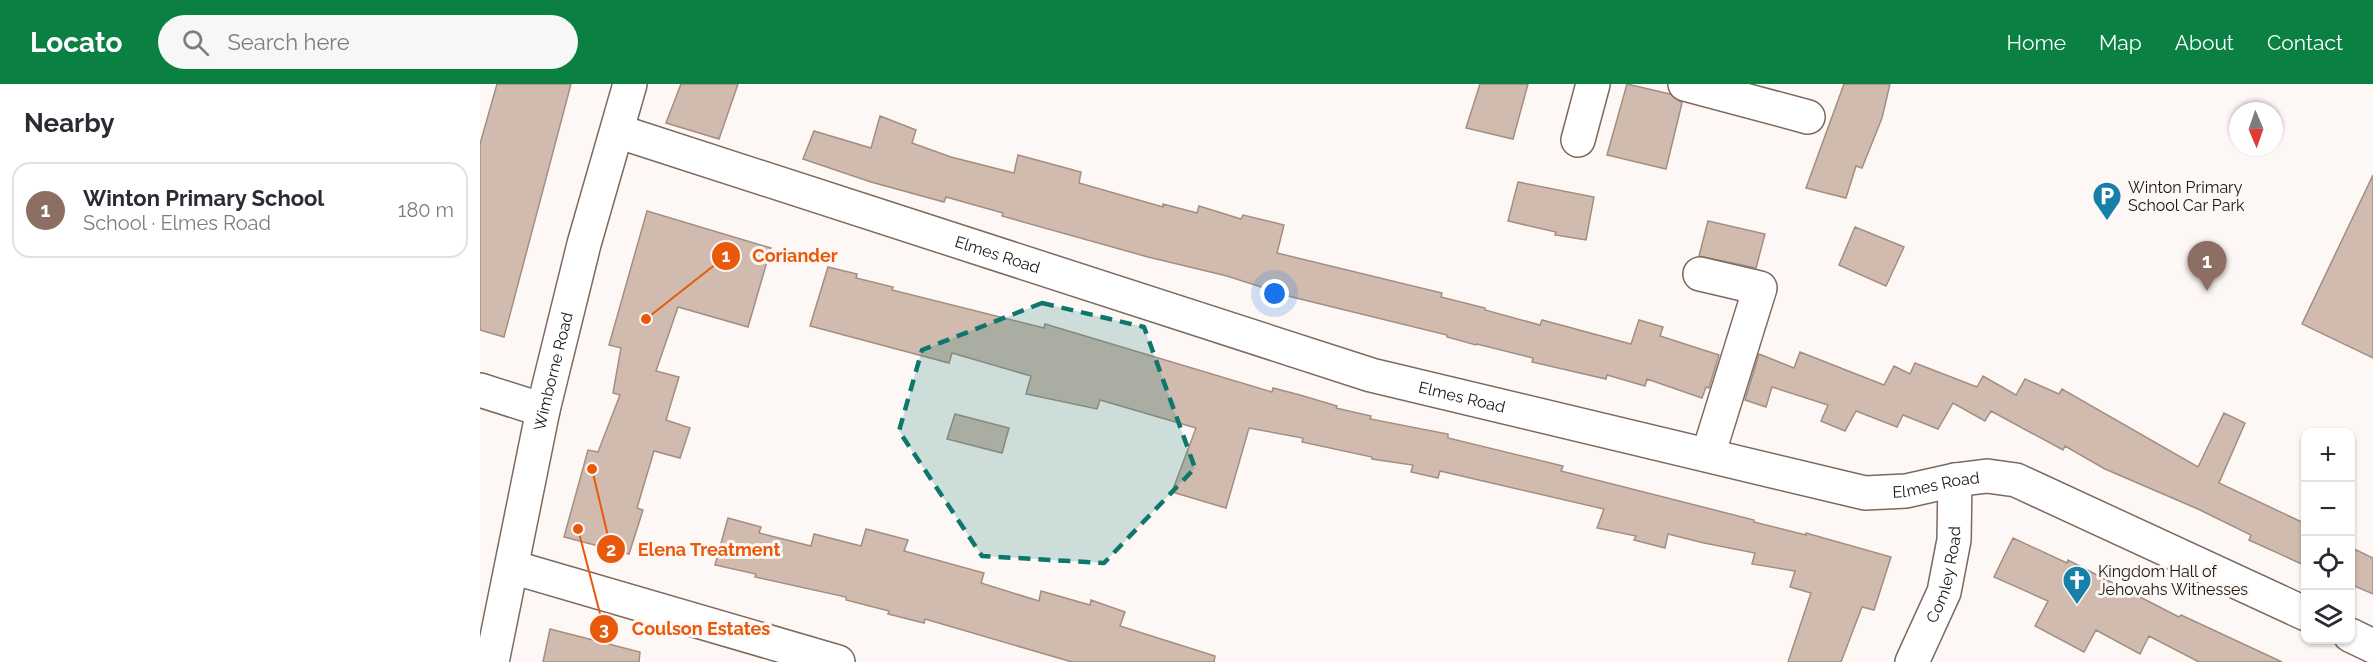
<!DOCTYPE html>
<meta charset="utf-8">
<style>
:root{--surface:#fff;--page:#f7f7f7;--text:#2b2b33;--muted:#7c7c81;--line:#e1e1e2;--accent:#0b8043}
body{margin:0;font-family:Raleway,sans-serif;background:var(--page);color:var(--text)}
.controls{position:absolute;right:18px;bottom:18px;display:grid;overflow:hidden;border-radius:12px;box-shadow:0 2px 4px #0004}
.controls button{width:54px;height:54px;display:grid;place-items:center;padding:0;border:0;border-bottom:2px solid var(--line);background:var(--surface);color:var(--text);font:30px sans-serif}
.compass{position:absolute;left:1749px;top:18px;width:54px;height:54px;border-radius:50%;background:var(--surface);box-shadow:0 2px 4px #0004;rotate:178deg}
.you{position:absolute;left:795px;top:210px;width:21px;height:21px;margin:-15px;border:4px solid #fff;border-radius:50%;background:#1a73e8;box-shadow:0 0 0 9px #1a73e833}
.badge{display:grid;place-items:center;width:39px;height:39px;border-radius:50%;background:var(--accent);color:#fff;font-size:20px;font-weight:700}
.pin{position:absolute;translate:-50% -50px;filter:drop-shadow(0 2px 3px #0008)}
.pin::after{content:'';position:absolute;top:32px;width:21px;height:18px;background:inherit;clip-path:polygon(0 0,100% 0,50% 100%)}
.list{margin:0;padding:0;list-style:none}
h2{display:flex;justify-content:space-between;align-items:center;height:78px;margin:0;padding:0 24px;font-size:26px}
h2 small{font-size:20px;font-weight:400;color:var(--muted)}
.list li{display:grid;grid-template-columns:39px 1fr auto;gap:18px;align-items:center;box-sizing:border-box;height:96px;margin:0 12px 12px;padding:0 12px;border:2px solid var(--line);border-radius:18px}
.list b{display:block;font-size:22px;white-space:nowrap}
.list p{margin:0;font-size:20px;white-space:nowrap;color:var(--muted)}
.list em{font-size:20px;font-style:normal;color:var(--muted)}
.icon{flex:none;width:33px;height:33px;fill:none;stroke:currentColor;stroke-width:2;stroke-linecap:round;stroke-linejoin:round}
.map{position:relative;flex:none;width:1893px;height:578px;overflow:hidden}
header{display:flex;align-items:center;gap:36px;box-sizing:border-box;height:84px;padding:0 30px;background:var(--accent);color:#fff}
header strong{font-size:28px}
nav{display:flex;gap:33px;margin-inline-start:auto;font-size:21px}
.search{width:420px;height:54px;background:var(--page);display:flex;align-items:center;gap:15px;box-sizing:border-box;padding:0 21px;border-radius:33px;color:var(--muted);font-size:22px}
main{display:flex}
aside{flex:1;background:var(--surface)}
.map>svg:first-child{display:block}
.building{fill:#d1bbaf;stroke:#a38e82;stroke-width:1.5}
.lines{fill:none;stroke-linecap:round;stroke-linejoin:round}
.minor-casing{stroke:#7d695e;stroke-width:36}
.minor{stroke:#fff;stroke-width:33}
.marked{fill:#0f766e;fill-opacity:0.2;stroke:#0f766e;stroke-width:4.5;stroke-dasharray:12 8;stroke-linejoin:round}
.labels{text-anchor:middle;stroke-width:6;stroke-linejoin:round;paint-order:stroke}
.poi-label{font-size:16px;fill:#1e1612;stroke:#fdf8f5;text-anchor:start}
.street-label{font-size:16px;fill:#1e1612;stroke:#fdf8f5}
.leader{fill:none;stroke:#e8590c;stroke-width:2}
.callout-dot{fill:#e8590c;stroke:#fdf8f5;stroke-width:2}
.mark-label{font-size:18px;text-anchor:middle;font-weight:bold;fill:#fff}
.callout-label{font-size:18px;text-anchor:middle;font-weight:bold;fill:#e8590c;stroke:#fdf8f5;stroke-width:6;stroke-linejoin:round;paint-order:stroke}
</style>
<header>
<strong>Locato</strong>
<div class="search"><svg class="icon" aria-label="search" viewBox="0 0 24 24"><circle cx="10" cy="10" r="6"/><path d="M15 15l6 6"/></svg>Search here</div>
<nav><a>Home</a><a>Map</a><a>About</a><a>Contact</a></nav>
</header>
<main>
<aside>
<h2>Nearby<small></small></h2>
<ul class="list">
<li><span class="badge" style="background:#8d6e63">1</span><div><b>Winton Primary School</b><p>School · Elmes Road</p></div><em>180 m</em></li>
</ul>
</aside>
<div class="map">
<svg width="1893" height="578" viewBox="0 0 1893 578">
<rect width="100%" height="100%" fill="#fdf8f5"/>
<!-- building -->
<path class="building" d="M 17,0 L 91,0 L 24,253 L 0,246 L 0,60 Z
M 201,0 L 258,0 L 239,55 L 186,39 Z
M 1000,0 L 1048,0 L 1033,55 L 986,44 Z
M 1147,0 L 1190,10 L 1202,19 L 1186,85 L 1127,71 Z
M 1364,0 L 1410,0 L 1402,34 L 1382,84 L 1376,82 L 1366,114 L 1326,104 Z
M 400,32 L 436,46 L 432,59 L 471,73 L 534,89 L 538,71 L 601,88 L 599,99 L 683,123 L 683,120 L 717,129 L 719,122 L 761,135 L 763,131 L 804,141 L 797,169 L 962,209 L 961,213 L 1005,224 L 1005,226 L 1060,241 L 1062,236 L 1151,260 L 1159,236 L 1183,243 L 1180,252 L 1239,271 L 1229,304 L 1226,303 L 1222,314 L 1167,295 L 1165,302 L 1127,291 L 1126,295 L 1052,278 L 1053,274 L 997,260 L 996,261 L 967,253 L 967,251 L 812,213 L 747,192 L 668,173 L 522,132 L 523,129 L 466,113 L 464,118 L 391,98 L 323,75 L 334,47 L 391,64 Z
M 1893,91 L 1893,274 L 1822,240 Z
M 1038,98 L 1114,113 L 1106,156 L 1075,151 L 1076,148 L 1028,137 Z
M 167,127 L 291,164 L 268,243 L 198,223 L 176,287 L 199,293 L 186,336 L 210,344 L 200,374 L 174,367 L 157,424 L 163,426 L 149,470 L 84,453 L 108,366 L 118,368 L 140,311 L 133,309 L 141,264 L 129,261 Z
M 1228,137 L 1285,150 L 1276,184 L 1219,172 Z
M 1375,143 L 1424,163 L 1406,202 L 1359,181 Z
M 348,183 L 377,190 L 376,194 L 413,203 L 412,206 L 564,244 L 565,240 L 792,308 L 793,304 L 820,311 L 857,322 L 856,324 L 891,332 L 890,335 L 968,350 L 968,354 L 1083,382 L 1081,387 L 1274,436 L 1274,438 L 1326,451 L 1326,449 L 1411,473 L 1394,526 L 1382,523 L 1361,578 L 1308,578 L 1331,509 L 1310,503 L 1315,487 L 1272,480 L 1275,469 L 1224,459 L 1188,450 L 1185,464 L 1154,456 L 1156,452 L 1117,444 L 1124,425 L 960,387 L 958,394 L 931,388 L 933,381 L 892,375 L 892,373 L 822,358 L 823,354 L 769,344 L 746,424 L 692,408 L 716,344 L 620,316 L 617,325 L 546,310 L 551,292 L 472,269 L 469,279 L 330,242 Z
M 1320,268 L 1404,301 L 1414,282 L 1430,290 L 1435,279 L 1497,303 L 1503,292 L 1536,311 L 1545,295 L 1579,310 L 1582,305 L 1718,383 L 1744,329 L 1765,339 L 1739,399 L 1826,440 L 1826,482 L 1769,456 L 1771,451 L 1718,425 L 1625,385 L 1585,362 L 1583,366 L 1511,327 L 1505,337 L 1473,319 L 1458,345 L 1423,331 L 1417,343 L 1376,327 L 1365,347 L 1341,337 L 1348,321 L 1292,303 L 1286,323 L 1265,316 L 1279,270 L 1314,284 Z
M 475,330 L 529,344 L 522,369 L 467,355 Z
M 248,434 L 281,443 L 279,449 L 331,462 L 334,450 L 381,462 L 386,445 L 428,456 L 424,467 L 504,489 L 501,499 L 559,517 L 561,507 L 610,521 L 611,516 L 645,528 L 640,542 L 735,572 L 734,578 L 592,578 L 445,535 L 444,539 L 408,530 L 409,527 L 366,516 L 366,513 L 275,493 L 276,490 L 235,481 Z
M 1533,454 L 1587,479 L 1588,476 L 1699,533 L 1701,531 L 1802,578 L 1719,578 L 1669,552 L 1660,570 L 1616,546 L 1604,568 L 1555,542 L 1568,517 L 1514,493 Z
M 1870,463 L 1893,474 L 1893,510 L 1870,500 Z
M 70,545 L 160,568 L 159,578 L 63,578 Z"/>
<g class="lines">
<!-- minor casing -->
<g class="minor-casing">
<g id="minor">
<path d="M 1205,0 L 1328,33"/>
<path id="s1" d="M 137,47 L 891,291 L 1385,409 L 1426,407 L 1475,396 L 1507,392 L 1536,396 L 1826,530"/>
<path d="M 1098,56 L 1113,0"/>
<path d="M 1220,190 L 1280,204 L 1228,371"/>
<path d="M 0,306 L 63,326"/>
<path d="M 32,483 L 358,578"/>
<path d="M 1870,551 L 1893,562"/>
<path id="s2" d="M 12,578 L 63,326 L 104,160 L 150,0"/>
<path id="s3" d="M 1432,578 L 1464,508 L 1474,456 L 1475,396"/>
</g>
</g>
<!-- minor -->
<use href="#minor" class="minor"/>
</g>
<!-- marked area -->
<path class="marked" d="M 562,219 L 664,243 L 715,384 L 624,479 L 502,472 L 419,347 L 442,266 Z"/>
<!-- icons -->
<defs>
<g id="parking-pin" transform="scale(1.5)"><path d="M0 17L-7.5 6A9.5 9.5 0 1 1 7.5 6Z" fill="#1780a9" stroke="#fdf8f5"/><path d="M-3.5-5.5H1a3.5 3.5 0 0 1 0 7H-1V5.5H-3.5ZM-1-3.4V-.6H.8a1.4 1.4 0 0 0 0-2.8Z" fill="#fff"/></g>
<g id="church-pin" transform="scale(1.5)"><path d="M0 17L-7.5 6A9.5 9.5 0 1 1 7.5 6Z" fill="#1780a9" stroke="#fdf8f5"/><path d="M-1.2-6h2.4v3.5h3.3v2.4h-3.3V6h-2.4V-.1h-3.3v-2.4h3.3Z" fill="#fff"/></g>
</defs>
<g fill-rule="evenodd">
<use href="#parking-pin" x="1627" y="112"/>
<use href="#church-pin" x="1597" y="496"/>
</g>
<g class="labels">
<!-- poi labels -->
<g class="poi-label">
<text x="1648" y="109">Winton Primary<tspan x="1648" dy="18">School Car Park</tspan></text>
<text x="1618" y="493">Kingdom Hall of<tspan x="1618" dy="18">Jehovahs Witnesses</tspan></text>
</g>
<!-- street labels -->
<g class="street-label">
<text dy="6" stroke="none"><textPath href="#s1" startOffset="400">Elmes Road</textPath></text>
<text dy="6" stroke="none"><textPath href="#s2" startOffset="297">Wimborne Road</textPath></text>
<text dy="6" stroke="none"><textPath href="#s1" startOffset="886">Elmes Road</textPath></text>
<text dy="6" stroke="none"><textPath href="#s1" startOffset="1372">Elmes Road</textPath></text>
<text dy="6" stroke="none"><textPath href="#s3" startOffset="94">Comley Road</textPath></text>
</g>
</g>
<!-- callouts -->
<path class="leader" d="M166 235L246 172M112 385L131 465M98 445L124 545"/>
<g class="callout-dot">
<circle cx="166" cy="235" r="6"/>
<circle cx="112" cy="385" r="6"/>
<circle cx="98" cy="445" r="6"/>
<circle cx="246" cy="172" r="15"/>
<circle cx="131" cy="465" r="15"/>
<circle cx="124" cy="545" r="15"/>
</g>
<g class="mark-label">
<text x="246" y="178">1</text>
<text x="131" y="472">2</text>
<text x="124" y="551">3</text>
</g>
<g class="callout-label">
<text x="315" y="178">Coriander</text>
<text x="229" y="472">Elena Treatment</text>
<text x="221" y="551">Coulson Estates</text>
</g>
</svg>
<div class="controls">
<button>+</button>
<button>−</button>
<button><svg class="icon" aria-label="locate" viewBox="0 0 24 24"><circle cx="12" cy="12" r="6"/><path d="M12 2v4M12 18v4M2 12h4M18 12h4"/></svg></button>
<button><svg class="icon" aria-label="layers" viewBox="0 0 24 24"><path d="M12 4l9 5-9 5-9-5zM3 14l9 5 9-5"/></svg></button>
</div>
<svg class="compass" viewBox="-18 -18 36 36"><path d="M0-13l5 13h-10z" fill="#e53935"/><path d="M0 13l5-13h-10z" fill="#7c7c81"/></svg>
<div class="you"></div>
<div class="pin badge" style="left:1727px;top:207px;background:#8d6e63">1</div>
</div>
</main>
